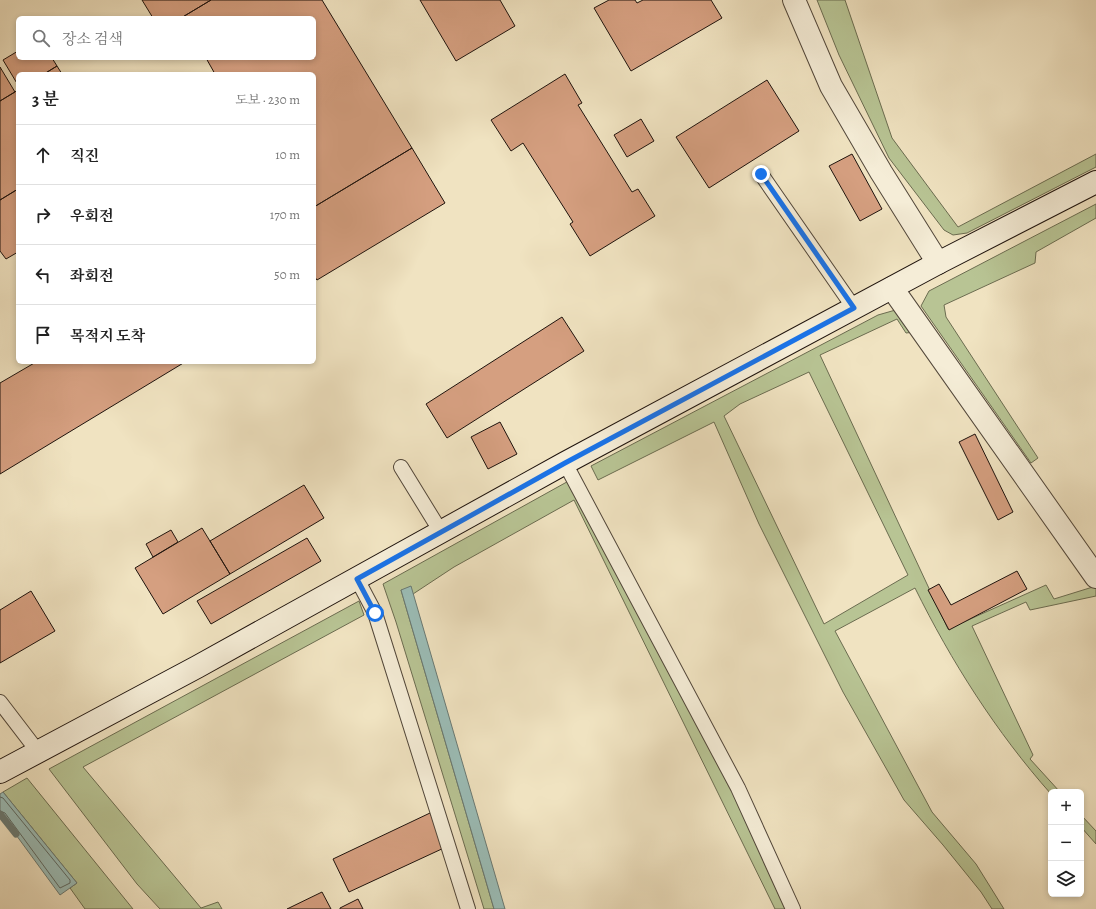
<!DOCTYPE html>
<html lang="ko">
<meta charset="utf-8">
<style>
:root{--surface:#fff;--page:#f2f2f2;--text:#222;--muted:#767676;--line:#e0e0e0}
body{margin:0;font-family:Alegreya,"Noto Serif KR",serif;background:var(--page);color:var(--text)}
.controls{position:absolute;right:12px;bottom:12px;display:grid;overflow:hidden;border-radius:6px;box-shadow:0 2px 6px #0003}
.controls button{width:36px;height:36px;display:grid;place-items:center;padding:0;border:0;border-bottom:1px solid var(--line);background:var(--surface);color:var(--text);font:20px sans-serif}
.stop{position:absolute;width:12px;height:12px;margin:-9px;border:3px solid #1a73e8;border-radius:50%;background:#fff}
.stop.end{background:#1a73e8;border-color:#fff;box-shadow:0 1px 4px #0008}
.list{margin:0;padding:0;list-style:none}
h2{display:flex;justify-content:space-between;align-items:center;height:52px;margin:0;padding:0 16px;font-size:17px}
h2 small{font-size:13px;font-weight:400;color:var(--muted)}
.list li{display:grid;grid-template-columns:26px 1fr auto;gap:12px;align-items:center;box-sizing:border-box;height:60px;padding:0 16px;border-top:1px solid var(--line)}
.list b{display:block;font-size:15px;white-space:nowrap}
.list em{font-size:13px;font-style:normal;color:var(--muted)}
.icon{flex:none;width:22px;height:22px;fill:none;stroke:currentColor;stroke-width:2;stroke-linecap:round;stroke-linejoin:round}
.map{position:relative;flex:none;width:1096px;height:909px;overflow:hidden}
.search{position:absolute;background:var(--surface);box-shadow:0 2px 6px #0003;left:16px;top:16px;width:300px;height:44px;display:flex;align-items:center;gap:10px;box-sizing:border-box;padding:0 14px;border-radius:6px;color:var(--muted);font-size:15px}
.panel{position:absolute;background:var(--surface);box-shadow:0 2px 6px #0003;left:16px;top:72px;width:300px;height:292px;border-radius:6px}
.map>svg:first-child{display:block}
.green{fill:#b8c494;stroke:#6b6c50;fill-rule:evenodd}
.water{fill:#9bbdb7;stroke:#697973}
.lines{fill:none;stroke-linecap:round;stroke-linejoin:round}
.shore{stroke:#5c6862;stroke-width:1}
.stream{stroke:#697973;stroke-width:7}
.building{fill:#d59f80;stroke:#1e130d}
.lane-casing{stroke:#52473a;stroke-width:16}
.street-casing{stroke:#52473a;stroke-width:24}
.secondary-casing{stroke:#1e130d;stroke-width:24}
.lane{stroke:#f5edd7;stroke-width:14}
.street{stroke:#f5edd7;stroke-width:22}
.secondary{stroke:#f5edd7;stroke-width:22}
.route{stroke:#1a73e8;stroke-width:5}
</style>
<div class="map">
<svg width="1096" height="909" viewBox="0 0 1096 909">
<rect width="100%" height="100%" fill="#f0e3c1"/>
<filter id="stains"><feTurbulence type="fractalNoise" baseFrequency=".005" numOctaves="4"/><feColorMatrix values="0 0 0 0 .2 0 0 0 0 .09 0 0 0 0 .02 0 0 0 .5 -.17"/></filter>
<radialGradient id="worn" r=".72"><stop offset=".6" stop-color="#630" stop-opacity="0"/><stop offset="1" stop-color="#630" stop-opacity=".3"/></radialGradient>
<!-- green -->
<path class="green" d="M 817,0 L 845,0 L 892,138 L 958,227 L 1096,154 L 1096,167 L 967,233 L 953,235 L 944,230 L 889,158 L 839,55 Z
M 1096,204 L 1096,218 L 1036,252 L 1035,263 L 944,305 L 946,317 L 1038,458 L 1031,463 L 921,306 L 929,291 Z
M 899,309 L 915,332 L 906,333 L 897,319 L 820,355 L 948,629 L 1046,585 L 1054,599 L 1096,586 L 1096,596 L 1030,610 L 1026,602 L 972,626 L 1033,755 L 1030,759 L 1060,792 L 1051,792 L 1051,794 C 996,732 951,661 915,588 L 835,631 L 932,812 L 976,864 L 1004,909 L 992,909 L 981,892 L 943,845 L 904,800 L 843,692 L 759,524 L 714,422 L 598,480 L 591,466 L 878,315 ZM 809,372 L 908,575 L 824,624 L 724,416 L 740,404 Z
M 574,478 L 799,909 L 775,909 L 574,500 L 454,567 L 413,594 L 401,590 L 494,909 L 484,909 L 396,622 L 383,584 Z
M 359,601 L 364,615 L 83,767 L 201,908 L 218,902 L 222,909 L 160,909 L 137,884 L 49,769 Z
M 27,778 L 133,909 L 85,909 L 70,888 L 77,883 L 3,792 Z
M 1081,815 L 1096,831 L 1096,844 L 1081,827 Z"/>
<!-- water -->
<path class="water" d="M 411,586 L 505,909 L 494,909 L 401,590 Z
M 3,792 L 77,883 L 60,895 L 0,813 L 0,794 Z"/>
<g class="lines">
<!-- shore -->
<path class="shore" d="M 0,797 L 3,798 L 70,880 L 70,883 L 60,888 L 5,813 L 0,811"/>
<!-- stream -->
<path class="stream" d="M 0,814 L 16,834"/>
</g>
<!-- building -->
<path class="building" d="M 142,0 L 211,0 L 181,18 L 153,18 Z
M 211,0 L 322,0 L 412,148 L 314,207 L 314,74 L 215,74 L 206,58 L 314,58 L 314,18 L 181,18 Z
M 420,0 L 500,0 L 515,26 L 456,61 Z
M 609,0 L 635,0 L 637,3 L 643,0 L 711,0 L 722,18 L 631,71 L 594,8 Z
M 18,51 L 18,58 L 52,58 L 57,66 L 44,74 L 18,74 L 18,85 L 3,60 Z
M 57,66 L 62,74 L 44,74 Z
M 0,67 L 15,92 L 0,101 Z
M 565,74 L 582,103 L 578,105 L 632,192 L 638,189 L 655,216 L 590,256 L 570,224 L 573,222 L 523,143 L 511,151 L 491,120 Z
M 767,80 L 799,131 L 709,188 L 676,137 Z
M 18,90 L 18,189 L 0,200 L 0,101 Z
M 641,119 L 654,141 L 627,157 L 614,135 Z
M 412,148 L 445,203 L 317,280 L 314,276 L 314,207 Z
M 852,154 L 882,209 L 860,221 L 829,166 Z
M 18,189 L 18,252 L 6,259 L 0,251 L 0,200 Z
M 562,317 L 584,351 L 447,438 L 426,404 Z
M 36,362 L 185,362 L 0,474 L 0,383 Z
M 500,422 L 517,454 L 488,469 L 471,437 Z
M 975,434 L 1013,512 L 998,520 L 959,442 Z
M 304,485 L 324,518 L 230,574 L 210,541 Z
M 202,528 L 230,574 L 163,614 L 135,568 Z
M 171,530 L 178,542 L 153,557 L 146,544 Z
M 307,538 L 321,561 L 211,624 L 197,601 Z
M 1017,571 L 1027,589 L 949,630 L 928,590 L 939,584 L 951,605 Z
M 31,591 L 55,631 L 0,663 L 0,610 Z
M 430,813 L 446,847 L 349,892 L 333,859 Z
M 322,892 L 331,909 L 287,909 Z
M 358,899 L 363,909 L 340,909 L 340,908 Z"/>
<g class="lines">
<!-- lane casing -->
<g class="lane-casing">
<path id="lane" d="M 761,174 L 854,308
M 565,463 L 738,788 L 793,909
M 401,467 L 441,532
M 357,579 L 375,613 L 468,909
M 0,702 L 39,753"/>
</g>
<!-- street casing -->
<g class="street-casing">
<path id="street" d="M 794,0 L 831,86 L 881,172 L 938,263
M 892,288 L 1096,577"/>
</g>
<!-- secondary casing -->
<g class="secondary-casing">
<path id="secondary" d="M 0,772 L 197,667 L 565,463 L 938,263 L 1096,182"/>
</g>
<!-- lane -->
<use href="#lane" class="lane"/>
<!-- street -->
<use href="#street" class="street"/>
<!-- secondary -->
<use href="#secondary" class="secondary"/>
</g>
<g class="lines">
<!-- route -->
<path class="route" d="M 375,613 L 357,579 L 565,463 L 854,308 L 761,174"/>
</g>
<rect width="100%" height="100%" filter="url(#stains)"/>
<rect width="100%" height="100%" fill="url(#worn)"/>
</svg>
<div class="controls">
<button>+</button>
<button>−</button>
<button><svg class="icon" aria-label="layers" viewBox="0 0 24 24"><path d="M12 4l9 5-9 5-9-5zM3 14l9 5 9-5"/></svg></button>
</div>
<div class="stop" style="left:375px;top:613px"></div>
<div class="stop end" style="left:761px;top:174px"></div>
<div class="search"><svg class="icon" aria-label="search" viewBox="0 0 24 24"><circle cx="10" cy="10" r="6"/><path d="M15 15l6 6"/></svg>장소 검색</div>
<section class="panel">
<h2>3 분<small>도보 · 230 m</small></h2>
<ul class="list">
<li><svg class="icon" aria-label="ahead" viewBox="0 0 24 24"><path d="M12 20V5M6 11l6-6 6 6"/></svg><div><b>직진</b></div><em>10 m</em></li>
<li><svg class="icon" aria-label="right" viewBox="0 0 24 24"><path d="M7 20v-9h11M14 6l5 5-5 5"/></svg><div><b>우회전</b></div><em>170 m</em></li>
<li><svg class="icon" aria-label="left" viewBox="0 0 24 24"><path d="M17 20v-9H6M10 6l-5 5 5 5"/></svg><div><b>좌회전</b></div><em>50 m</em></li>
<li><svg class="icon" aria-label="arrive" viewBox="0 0 24 24"><path d="M6 21V4h12l-3 4 3 4H6"/></svg><div><b>목적지 도착</b></div></li>
</ul>
</section>
</div>
